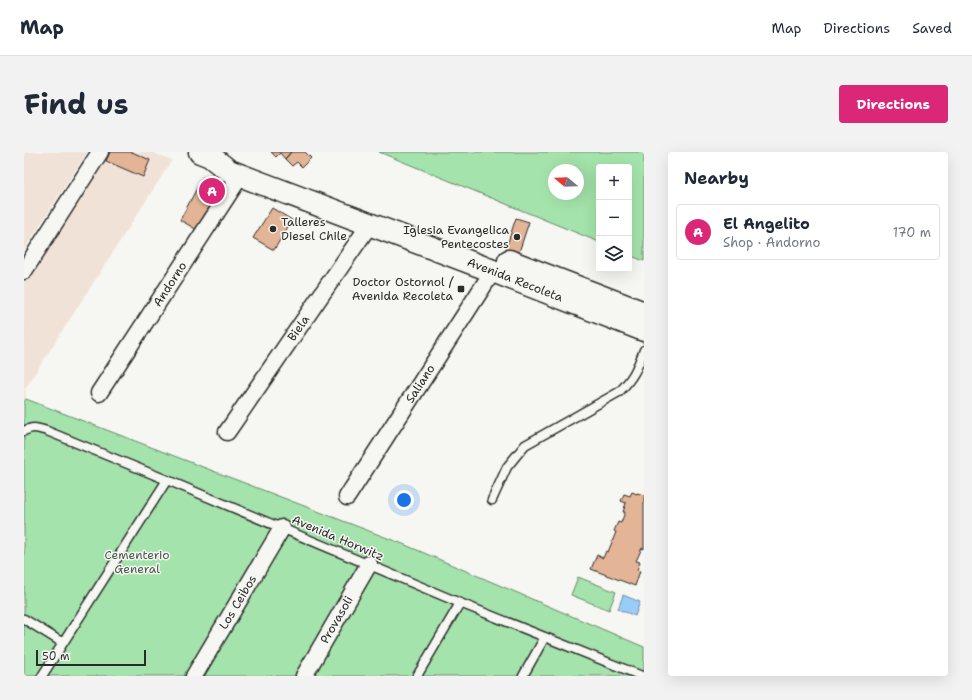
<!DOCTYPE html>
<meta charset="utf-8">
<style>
:root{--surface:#fff;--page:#f2f2f3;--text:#1f2937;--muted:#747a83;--line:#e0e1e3;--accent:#db2777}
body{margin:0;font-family:"Shantell Sans",sans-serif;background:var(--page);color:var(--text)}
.controls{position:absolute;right:12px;top:12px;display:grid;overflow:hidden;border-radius:4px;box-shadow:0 4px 16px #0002}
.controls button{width:36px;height:36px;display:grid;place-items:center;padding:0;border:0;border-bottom:1px solid var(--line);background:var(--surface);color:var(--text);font:20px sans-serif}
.compass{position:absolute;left:524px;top:12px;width:36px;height:36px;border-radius:50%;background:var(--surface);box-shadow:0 4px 16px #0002;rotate:289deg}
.scale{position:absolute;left:12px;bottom:10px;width:110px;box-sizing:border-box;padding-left:4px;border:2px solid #2b2b2b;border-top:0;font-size:11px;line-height:14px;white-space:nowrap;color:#2b2b2b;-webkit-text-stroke:3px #f6f6f2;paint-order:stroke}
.you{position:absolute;left:380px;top:348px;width:14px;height:14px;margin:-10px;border:3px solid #fff;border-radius:50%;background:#1a73e8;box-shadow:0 0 0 6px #1a73e833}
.badge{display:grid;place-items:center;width:26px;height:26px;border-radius:50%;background:var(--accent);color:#fff;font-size:13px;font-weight:700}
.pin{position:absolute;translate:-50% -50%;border:2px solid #fff;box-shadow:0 1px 4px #0006}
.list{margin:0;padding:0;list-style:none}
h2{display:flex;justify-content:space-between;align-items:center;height:52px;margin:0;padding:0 16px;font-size:17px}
h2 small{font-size:13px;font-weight:400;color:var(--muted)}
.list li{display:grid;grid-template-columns:26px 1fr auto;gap:12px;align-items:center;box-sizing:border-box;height:56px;margin:0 8px 8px;padding:0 8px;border:1px solid var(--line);border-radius:4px}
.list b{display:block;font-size:15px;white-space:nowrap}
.list p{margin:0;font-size:13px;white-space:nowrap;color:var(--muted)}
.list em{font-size:13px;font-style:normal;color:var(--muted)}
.icon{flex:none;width:22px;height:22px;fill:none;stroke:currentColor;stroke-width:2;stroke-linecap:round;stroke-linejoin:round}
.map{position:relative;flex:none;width:620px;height:524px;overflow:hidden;border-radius:4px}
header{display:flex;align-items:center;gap:24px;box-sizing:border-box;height:56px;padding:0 20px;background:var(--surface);border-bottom:1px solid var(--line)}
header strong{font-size:19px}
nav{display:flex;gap:22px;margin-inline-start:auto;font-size:14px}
.intro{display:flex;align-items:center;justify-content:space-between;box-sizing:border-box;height:96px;padding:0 24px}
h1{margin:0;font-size:28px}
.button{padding:10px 18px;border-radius:4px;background:var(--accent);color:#fff;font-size:14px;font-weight:700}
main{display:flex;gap:24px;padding:0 24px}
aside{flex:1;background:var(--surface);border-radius:4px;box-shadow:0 4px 16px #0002}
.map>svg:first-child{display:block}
.built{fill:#f0e2d6}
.green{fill:#a4e3ab;stroke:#68876b;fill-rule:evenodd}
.water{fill:#99cdf7;stroke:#6d8ca5}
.building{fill:#e3b495;stroke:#2b2b2b}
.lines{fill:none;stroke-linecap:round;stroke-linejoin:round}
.lane-casing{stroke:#2b2b2b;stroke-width:11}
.street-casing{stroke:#2b2b2b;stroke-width:19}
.primary-casing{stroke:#2b2b2b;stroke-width:25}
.lane{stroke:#f6f6f2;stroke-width:8}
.street{stroke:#f6f6f2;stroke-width:16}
.primary{stroke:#f6f6f2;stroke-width:22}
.poi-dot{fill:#2b2b2b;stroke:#f6f6f2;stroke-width:1.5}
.labels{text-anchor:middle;stroke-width:3;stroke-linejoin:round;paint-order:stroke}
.poi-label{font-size:12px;fill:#2b2b2b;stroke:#f6f6f2;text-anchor:end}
.street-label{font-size:12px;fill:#2b2b2b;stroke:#f6f6f2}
.park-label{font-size:12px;fill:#49594b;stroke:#f6f6f2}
</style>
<header>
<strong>Map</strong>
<nav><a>Map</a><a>Directions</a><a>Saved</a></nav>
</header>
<div class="intro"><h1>Find us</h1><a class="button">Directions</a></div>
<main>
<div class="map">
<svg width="620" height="524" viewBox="0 0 620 524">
<rect width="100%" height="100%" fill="#f6f6f2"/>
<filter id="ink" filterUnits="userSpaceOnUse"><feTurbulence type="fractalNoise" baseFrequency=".025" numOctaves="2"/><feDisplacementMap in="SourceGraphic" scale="8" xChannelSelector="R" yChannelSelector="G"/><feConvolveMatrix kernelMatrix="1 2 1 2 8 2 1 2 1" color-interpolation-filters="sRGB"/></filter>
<g filter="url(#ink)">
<!-- built -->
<path class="built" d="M 0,0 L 63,0 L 0,98 Z
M 84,0 L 127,0 L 148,8 L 1,237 L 2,247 L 0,250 L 0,131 Z"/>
<!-- green -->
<path class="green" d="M 355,0 L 620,0 L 620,109 L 605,103 L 605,15 L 575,15 L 575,90 ZM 530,18 L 554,18 L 554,42 L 530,42 Z
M 2,247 L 379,392 L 620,495 L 620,524 L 0,524 L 0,250 Z
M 554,425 L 592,440 L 585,458 L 547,443 Z"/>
<!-- water -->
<path class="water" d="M 599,443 L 616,450 L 611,464 L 594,457 Z"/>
<!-- building -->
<path class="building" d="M 86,0 L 108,0 L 126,8 L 119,25 L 82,9 Z
M 247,0 L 267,0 L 261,7 L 256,1 L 252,5 Z
M 267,0 L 281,0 L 287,6 L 278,15 L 273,10 L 268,14 L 261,7 Z
M 179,25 L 193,33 L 196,37 L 195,43 L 175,79 L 156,68 Z
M 248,56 L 268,68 L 250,98 L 229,86 Z
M 492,66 L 505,70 L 494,103 L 481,99 Z
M 608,340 L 613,342 L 613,341 L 620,343 L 620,397 L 618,396 L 612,409 L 616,410 L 613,418 L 616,419 L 611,434 L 567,417 L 573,403 L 579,406 L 582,399 L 584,400 L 592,380 L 590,379 L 594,370 L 597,371 L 601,360 L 599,360 L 602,351 L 597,349 L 600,342 L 606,344 Z"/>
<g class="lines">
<!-- lane casing -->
<g class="lane-casing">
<path id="lane" d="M 0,279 C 9,274 13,276 23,279 L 143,328 L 436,451 L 618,524
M 468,348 L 483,315 L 501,293 L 595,240 C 609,226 613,217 620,198
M 0,467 L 39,491
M 18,524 L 143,328
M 393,524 L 436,451
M 499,524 L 521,485"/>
</g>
<!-- street casing -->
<g class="street-casing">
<g id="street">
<path d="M 0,119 L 76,0"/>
<path id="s1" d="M 75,241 L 217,23"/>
<path id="s2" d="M 203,280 L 346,72"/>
<path id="s3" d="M 323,345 L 469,119"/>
<path id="s4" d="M 170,524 L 258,376"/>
<path id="s5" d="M 280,524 L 345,412"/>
</g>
</g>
<!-- primary casing -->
<g class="primary-casing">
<g id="primary">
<path id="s6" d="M 176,0 L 186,4 L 205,19 L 469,119 L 620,178"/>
<path d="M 485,109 L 620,161"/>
</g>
</g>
<!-- lane -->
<use href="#lane" class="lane"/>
<!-- street -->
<use href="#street" class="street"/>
<!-- primary -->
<use href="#primary" class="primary"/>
</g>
</g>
<!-- markers -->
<g class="poi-dot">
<circle cx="249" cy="77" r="4"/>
<circle cx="493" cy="85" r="4"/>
<rect x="433" y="133" width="8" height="8" rx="2"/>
</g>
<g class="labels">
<!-- poi labels -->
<g class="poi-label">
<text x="257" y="74" text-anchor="start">Talleres<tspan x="257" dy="14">Diesel Chile</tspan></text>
<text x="485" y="82">Iglesia Evangelica<tspan x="485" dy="14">Pentecostes</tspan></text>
<text x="429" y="134">Doctor Ostornol /<tspan x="429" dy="14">Avenida Recoleta</tspan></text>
</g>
<!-- street labels -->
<g class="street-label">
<text dy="4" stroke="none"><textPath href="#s6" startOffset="341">Avenida Recoleta</textPath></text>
<text dy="4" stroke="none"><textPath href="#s1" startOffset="130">Andorno</textPath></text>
<text dy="4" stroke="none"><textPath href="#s2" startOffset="126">Biela</textPath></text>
<text dy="4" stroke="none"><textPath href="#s3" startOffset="135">Saliano</textPath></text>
<text transform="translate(314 386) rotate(23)" y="4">Avenida Horwitz</text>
<text dy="4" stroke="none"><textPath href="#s4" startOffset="86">Los Ceibos</textPath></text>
<text dy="4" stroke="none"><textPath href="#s5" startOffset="65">Provasoli</textPath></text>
</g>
<!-- park labels -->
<g class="park-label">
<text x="113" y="407">Cementerio<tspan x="113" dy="14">General</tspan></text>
</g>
</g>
</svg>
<div class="controls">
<button>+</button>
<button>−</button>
<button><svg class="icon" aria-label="layers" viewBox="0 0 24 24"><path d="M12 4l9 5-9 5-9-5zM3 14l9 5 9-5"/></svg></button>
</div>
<svg class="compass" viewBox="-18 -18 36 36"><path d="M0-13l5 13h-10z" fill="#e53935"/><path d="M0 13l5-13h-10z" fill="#747a83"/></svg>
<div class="scale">50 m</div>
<div class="you"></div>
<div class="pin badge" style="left:188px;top:39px">A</div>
</div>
<aside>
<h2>Nearby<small></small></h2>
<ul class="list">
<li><span class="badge">A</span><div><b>El Angelito</b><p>Shop · Andorno</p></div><em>170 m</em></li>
</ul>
</aside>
</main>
